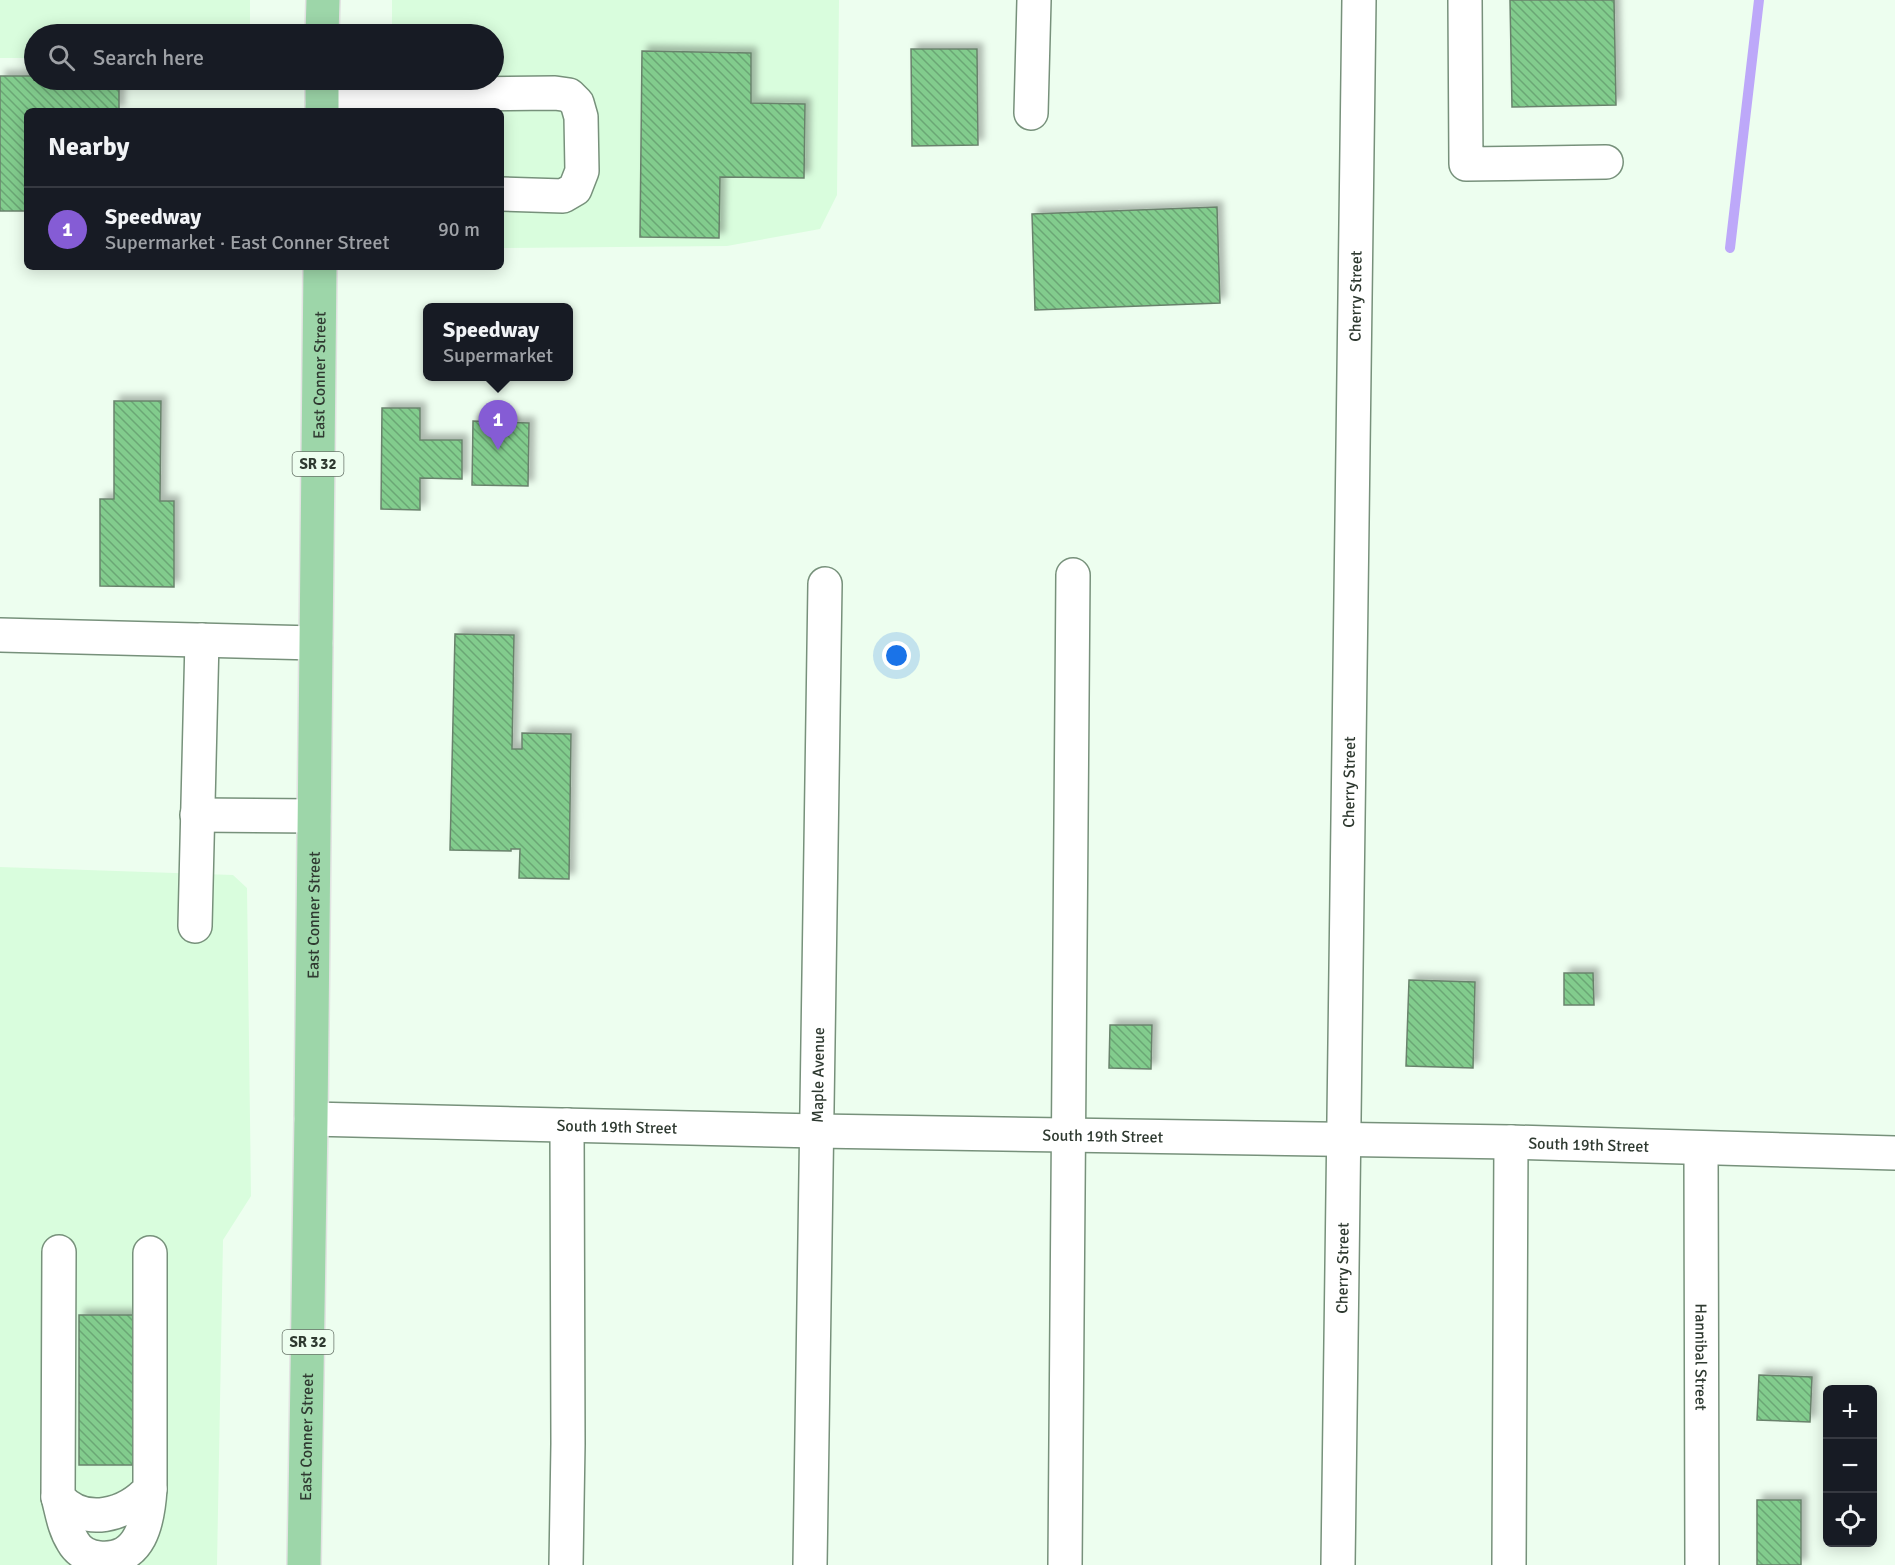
<!DOCTYPE html>
<meta charset="utf-8">
<style>
:root{--surface:#171b24;--page:#242831;--text:#f1f3f6;--muted:#9ea1a6;--line:#363941;--accent:#855cd5}
body{margin:0;font-family:Signika,sans-serif;background:var(--page);color:var(--text)}
.controls{position:absolute;right:18px;bottom:18px;display:grid;overflow:hidden;border-radius:9px;box-shadow:0 3px 15px #0003}
.controls button{width:54px;height:54px;display:grid;place-items:center;padding:0;border:0;border-bottom:2px solid var(--line);background:var(--surface);color:var(--text);font:30px sans-serif}
.you{position:absolute;left:897px;top:656px;width:21px;height:21px;margin:-15px;border:4px solid #fff;border-radius:50%;background:#1a73e8;box-shadow:0 0 0 9px #1a73e833}
.badge{display:grid;place-items:center;width:39px;height:39px;border-radius:50%;background:var(--accent);color:#fff;font-size:20px;font-weight:700}
.pin{position:absolute;translate:-50% -50px;filter:drop-shadow(0 2px 3px #0008)}
.pin::after{content:'';position:absolute;top:32px;width:21px;height:18px;background:inherit;clip-path:polygon(0 0,100% 0,50% 100%)}
.popup{position:absolute;left:423px;top:303px;width:150px;height:78px;box-sizing:border-box;display:grid;place-content:center;border-radius:9px;background:var(--surface);filter:drop-shadow(0 2px 4px #0005);font-size:20px;white-space:nowrap;color:var(--muted)}
.popup b{font-size:22px;color:var(--text)}
.popup::after{content:'';position:absolute;left:50%;top:100%;margin-left:-12px;border:12px solid transparent;border-top-color:var(--surface)}
.list{margin:0;padding:0;list-style:none}
h2{display:flex;justify-content:space-between;align-items:center;height:78px;margin:0;padding:0 24px;font-size:26px}
h2 small{font-size:20px;font-weight:400;color:var(--muted)}
.list li{display:grid;grid-template-columns:39px 1fr auto;gap:18px;align-items:center;box-sizing:border-box;height:84px;padding:0 24px;border-top:2px solid var(--line)}
.list b{display:block;font-size:22px;white-space:nowrap}
.list p{margin:0;font-size:20px;white-space:nowrap;color:var(--muted)}
.list em{font-size:20px;font-style:normal;color:var(--muted)}
.icon{flex:none;width:33px;height:33px;fill:none;stroke:currentColor;stroke-width:2;stroke-linecap:round;stroke-linejoin:round}
.map{position:relative;flex:none;width:1895px;height:1565px;overflow:hidden}
.search{position:absolute;background:var(--surface);box-shadow:0 3px 15px #0003;left:24px;top:24px;width:480px;height:66px;display:flex;align-items:center;gap:15px;box-sizing:border-box;padding:0 21px;border-radius:33px;color:var(--muted);font-size:22px}
.panel{position:absolute;background:var(--surface);box-shadow:0 3px 15px #0003;left:24px;top:108px;width:480px;height:162px;border-radius:9px}
.map>svg:first-child{display:block}
.built{fill:#d9fddd}
.lines{fill:none;stroke-linecap:round;stroke-linejoin:round}
.stream{stroke:#bda8f9;stroke-width:10}
.building{fill:url(#building-back-hatch);stroke:#69826c;stroke-width:1.5;filter:url(#shadow)}
.minor-casing{stroke:#77917b;stroke-width:36}
.major-casing{stroke:#e2e3e2;stroke-width:36}
.minor{stroke:#fff;stroke-width:33}
.major{stroke:#9dd6a9;stroke-width:33}
.labels{text-anchor:middle;stroke-width:5;stroke-linejoin:round;paint-order:stroke}
.shield{fill:#edfeef;stroke:#68756a;stroke-width:1.5}
.shield-label{font-size:15px;font-weight:bold;fill:#2f3a31}
.street-label{font-size:16px;fill:#2f3a31;stroke:#edfeef}
</style>
<div class="map">
<svg width="1895" height="1565" viewBox="0 0 1895 1565">
<defs>
<pattern id="building-back-hatch" width="6" height="6" patternUnits="userSpaceOnUse" patternTransform="scale(1.5)"><rect width="6" height="6" fill="#82cc8d"/><path d="M-1 5l2 2M0 0l6 6M5-1l2 2" fill="none" stroke="#6ba774"/></pattern>
<filter id="shadow"><feDropShadow dx="5.5" dy="-5.5" stdDeviation="3" flood-color="#0004"/></filter>
</defs>
<rect width="100%" height="100%" fill="#edfeef"/>
<!-- built -->
<path class="built" d="M 0,0 L 250,0 L 250,34 L 34,34 L 34,58 L 0,58 Z
M 392,0 L 839,0 L 837,195 L 820,229 L 727,246 L 501,248 L 501,111 L 393,111 L 393,80 L 494,80 L 494,34 L 392,34 Z
M 0,867 L 233,875 L 247,888 L 251,1196 L 223,1240 L 217,1565 L 0,1565 Z"/>
<g class="lines">
<!-- stream -->
<path class="stream" d="M 1730,248 L 1759,0"/>
</g>
<!-- building -->
<path class="building" d="M 1510,0 L 1614,0 L 1616,105 L 1512,107 Z
M 911,49 L 977,49 L 978,145 L 912,146 Z
M 642,51 L 751,53 L 751,103 L 805,104 L 804,178 L 720,177 L 719,238 L 640,237 Z
M 0,76 L 34,76 L 34,80 L 119,80 L 119,111 L 27,111 L 27,211 L 0,211 Z
M 1217,207 L 1220,303 L 1035,310 L 1032,214 Z
M 114,401 L 161,401 L 160,501 L 174,501 L 174,587 L 100,586 L 100,499 L 114,499 Z
M 382,408 L 420,408 L 420,440 L 462,440 L 462,479 L 420,478 L 420,510 L 381,509 Z
M 473,421 L 529,423 L 528,486 L 472,485 Z
M 455,634 L 514,635 L 512,749 L 522,749 L 522,733 L 571,734 L 569,879 L 519,878 L 520,849 L 511,849 L 511,851 L 450,850 Z
M 1564,973 L 1593,973 L 1594,1005 L 1564,1005 Z
M 1409,980 L 1475,982 L 1473,1068 L 1406,1066 Z
M 1110,1025 L 1152,1025 L 1151,1069 L 1109,1068 Z
M 79,1315 L 137,1315 L 137,1465 L 79,1465 Z
M 1759,1375 L 1812,1377 L 1810,1422 L 1757,1420 Z
M 1757,1500 L 1801,1500 L 1801,1565 L 1757,1565 Z"/>
<g class="lines">
<!-- minor casing -->
<g class="minor-casing">
<g id="minor">
<path d="M 1465,0 L 1466,164 L 1606,162"/>
<path d="M 322,103 L 460,94 L 555,93 L 569,95 L 577,103 L 581,117 L 582,171 L 575,189 L 563,196 L 501,194"/>
<path d="M 1031,113 L 1034,0"/>
<path d="M 0,635 L 316,643"/>
<path d="M 197,815 L 314,816"/>
<path d="M 195,926 L 202,640"/>
<path id="s1" d="M 311,1119 L 817,1131 L 1511,1142 L 1895,1153"/>
<path id="s2" d="M 1701,1149 L 1702,1565"/>
<path d="M 59,1252 L 58,1497 C 84,1528 127,1515 150,1489 L 150,1253"/>
<path d="M 58,1497 C 62,1512 64,1528 73,1542 C 78,1551 88,1557 99,1558 C 141,1562 148,1521 150,1489"/>
<path d="M 566,1565 L 568,1444 L 567,1125"/>
<path id="s3" d="M 810,1565 L 825,584"/>
<path d="M 1065,1565 L 1073,575"/>
<path id="s4" d="M 1338,1565 L 1359,0"/>
<path d="M 1509,1565 L 1511,1142"/>
</g>
</g>
<!-- major casing -->
<g class="major-casing">
<g id="major">
<path d="M 322,34 L 323,0"/>
<path d="M 322,111 L 322,80"/>
<path id="s5" d="M 304,1565 L 311,1119 L 320,267"/>
</g>
</g>
<!-- minor -->
<use href="#minor" class="minor"/>
<!-- major -->
<use href="#major" class="major"/>
</g>
<g class="labels">
<!-- shield labels -->
<g class="shield">
<rect x="292.5" y="452" width="51" height="24" rx="4.5"/>
<rect x="282.5" y="1330" width="51" height="24" rx="4.5"/>
</g>
<g class="shield-label">
<text x="318" y="469">SR 32</text>
<text x="308" y="1347">SR 32</text>
</g>
<!-- street labels -->
<g class="street-label">
<text dy="6" stroke="none"><textPath href="#s4" startOffset="1269">Cherry Street</textPath></text>
<text dy="6" stroke="none"><textPath href="#s5" startOffset="1190">East Conner Street</textPath></text>
<text dy="6" stroke="none"><textPath href="#s4" startOffset="783">Cherry Street</textPath></text>
<text dy="6" stroke="none"><textPath href="#s5" startOffset="650">East Conner Street</textPath></text>
<text dy="6" stroke="none"><textPath href="#s3" startOffset="490">Maple Avenue</textPath></text>
<text dy="6" stroke="none"><textPath href="#s1" startOffset="306">South 19th Street</textPath></text>
<text dy="6" stroke="none"><textPath href="#s1" startOffset="792">South 19th Street</textPath></text>
<text dy="6" stroke="none"><textPath href="#s1" startOffset="1278">South 19th Street</textPath></text>
<text dy="6" stroke="none"><textPath href="#s4" startOffset="297">Cherry Street</textPath></text>
<text dy="6" stroke="none"><textPath href="#s2" startOffset="208">Hannibal Street</textPath></text>
<text dy="6" stroke="none"><textPath href="#s5" startOffset="128">East Conner Street</textPath></text>
</g>
</g>
</svg>
<div class="controls">
<button>+</button>
<button>−</button>
<button><svg class="icon" aria-label="locate" viewBox="0 0 24 24"><circle cx="12" cy="12" r="6"/><path d="M12 2v4M12 18v4M2 12h4M18 12h4"/></svg></button>
</div>
<div class="you"></div>
<div class="pin badge" style="left:498px;top:450px">1</div>
<div class="popup"><b>Speedway</b>Supermarket</div>
<div class="search"><svg class="icon" aria-label="search" viewBox="0 0 24 24"><circle cx="10" cy="10" r="6"/><path d="M15 15l6 6"/></svg>Search here</div>
<section class="panel">
<h2>Nearby<small></small></h2>
<ul class="list">
<li><span class="badge">1</span><div><b>Speedway</b><p>Supermarket · East Conner Street</p></div><em>90 m</em></li>
</ul>
</section>
</div>
